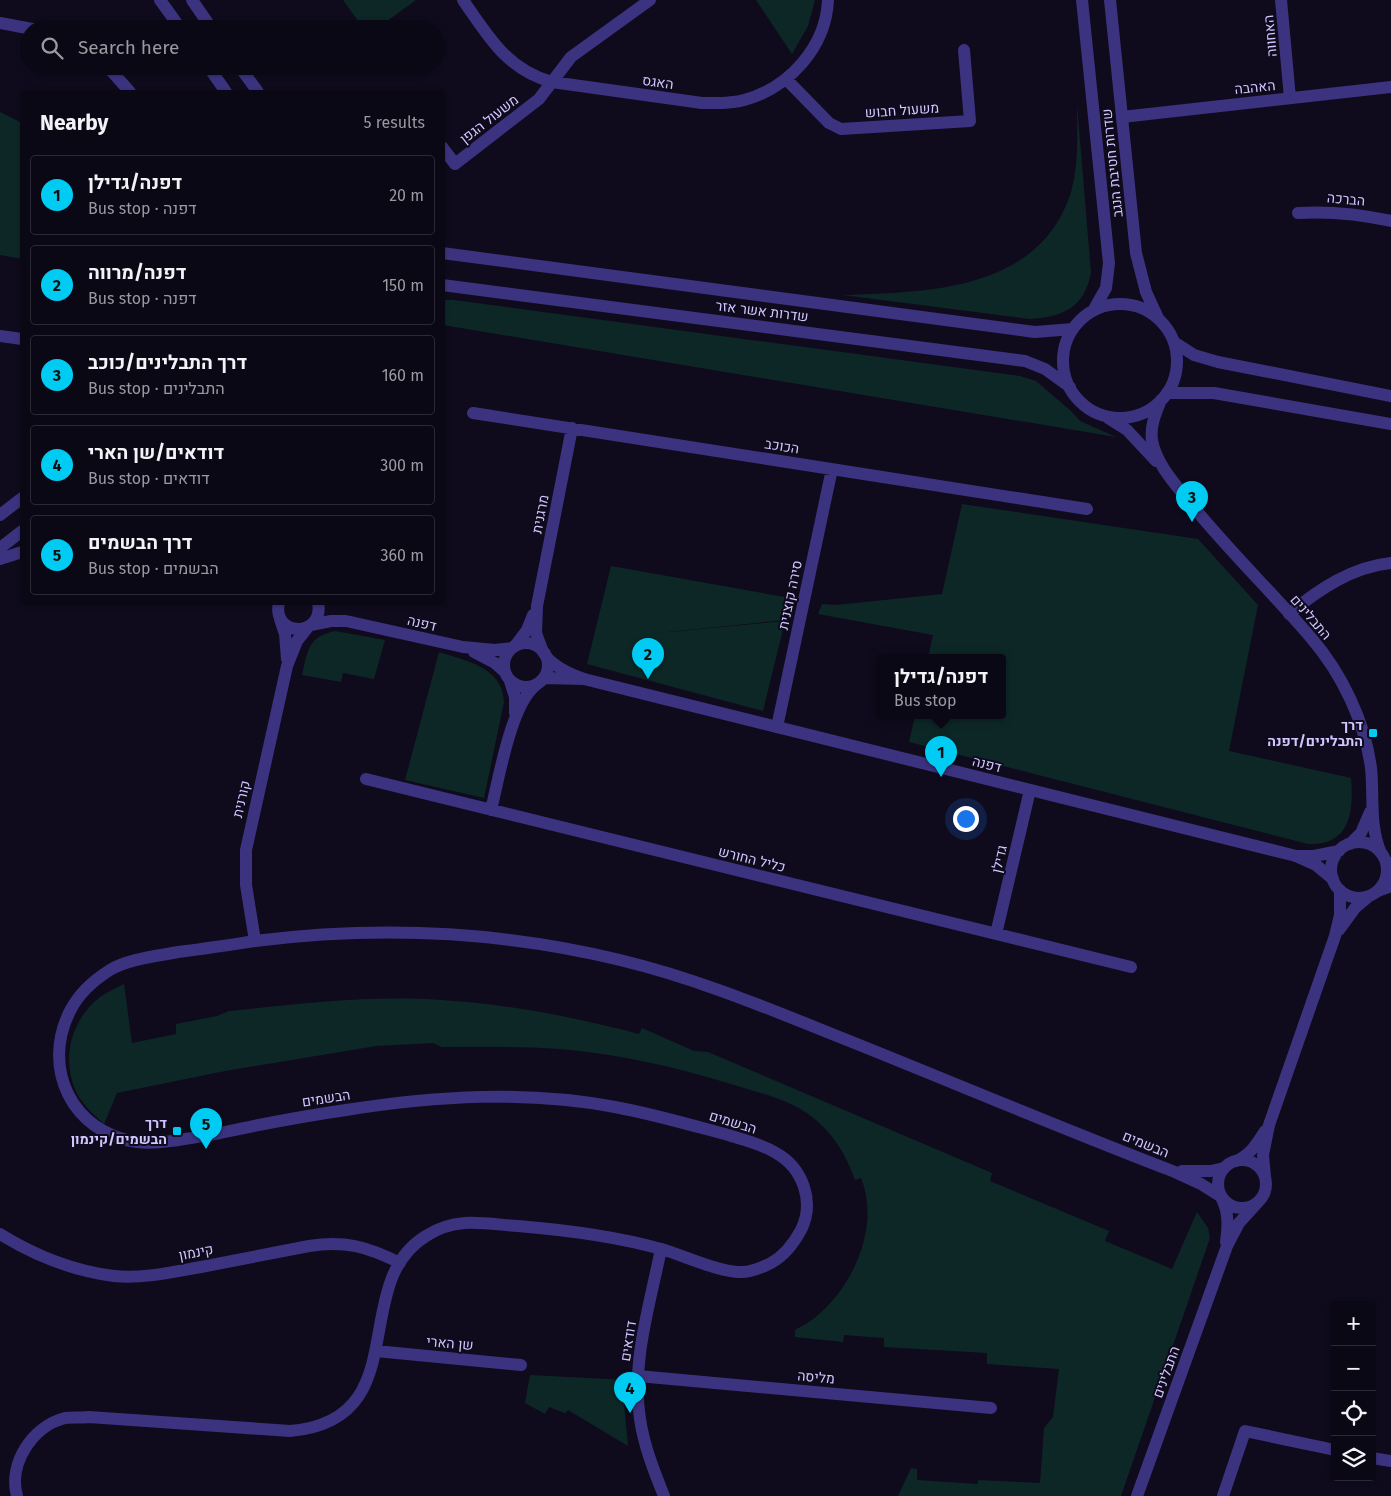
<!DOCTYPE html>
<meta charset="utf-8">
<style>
:root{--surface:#0b0816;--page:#191623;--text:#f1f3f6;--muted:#9a9aa1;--line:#2b2935;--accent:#00cbf2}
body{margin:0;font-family:"Fira Sans",Heebo,sans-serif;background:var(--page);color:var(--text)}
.controls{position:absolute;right:15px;bottom:15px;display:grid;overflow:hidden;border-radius:5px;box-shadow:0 1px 4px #0004}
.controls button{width:45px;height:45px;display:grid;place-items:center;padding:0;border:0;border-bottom:1px solid var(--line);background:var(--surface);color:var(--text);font:25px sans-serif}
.you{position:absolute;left:965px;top:818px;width:18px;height:18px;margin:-12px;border:4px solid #fff;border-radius:50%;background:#1a73e8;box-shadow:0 0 0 8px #1a73e833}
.badge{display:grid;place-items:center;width:32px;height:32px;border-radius:50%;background:var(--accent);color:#111;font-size:16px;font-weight:700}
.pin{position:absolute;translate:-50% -41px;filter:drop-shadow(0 1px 2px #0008)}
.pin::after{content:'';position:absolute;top:26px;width:18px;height:15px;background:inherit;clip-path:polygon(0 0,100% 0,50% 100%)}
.popup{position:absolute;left:876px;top:654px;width:130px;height:65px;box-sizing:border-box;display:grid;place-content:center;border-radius:5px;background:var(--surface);filter:drop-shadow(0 1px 4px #0005);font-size:16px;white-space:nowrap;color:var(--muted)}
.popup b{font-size:19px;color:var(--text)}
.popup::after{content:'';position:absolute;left:50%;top:100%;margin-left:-10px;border:10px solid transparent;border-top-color:var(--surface)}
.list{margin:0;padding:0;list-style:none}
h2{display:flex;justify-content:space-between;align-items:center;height:65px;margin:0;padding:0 20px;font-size:21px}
h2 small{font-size:16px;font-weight:400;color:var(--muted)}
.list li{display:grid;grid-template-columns:32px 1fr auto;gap:15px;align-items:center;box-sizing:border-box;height:80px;margin:0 10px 10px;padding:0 10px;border:1px solid var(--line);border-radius:5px}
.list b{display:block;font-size:19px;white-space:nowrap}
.list p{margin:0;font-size:16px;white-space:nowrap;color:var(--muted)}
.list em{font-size:16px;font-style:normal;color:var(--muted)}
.icon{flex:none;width:28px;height:28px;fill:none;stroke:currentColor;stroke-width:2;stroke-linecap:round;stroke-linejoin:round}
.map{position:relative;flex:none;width:1391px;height:1496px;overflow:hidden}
.search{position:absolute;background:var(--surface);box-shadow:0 1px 4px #0004;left:20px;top:20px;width:425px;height:55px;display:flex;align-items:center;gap:12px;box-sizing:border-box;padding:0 18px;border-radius:28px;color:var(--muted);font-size:19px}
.panel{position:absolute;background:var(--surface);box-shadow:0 1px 4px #0004;left:20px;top:90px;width:425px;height:515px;border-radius:5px}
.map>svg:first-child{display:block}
.green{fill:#0d2727}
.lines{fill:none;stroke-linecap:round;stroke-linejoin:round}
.minor{stroke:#3b337f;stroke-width:12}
.tertiary{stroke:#3b337f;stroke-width:12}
.poi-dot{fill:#00cbf2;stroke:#0f0b1d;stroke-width:2}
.labels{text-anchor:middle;stroke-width:4;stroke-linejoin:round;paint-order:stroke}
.street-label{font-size:14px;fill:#d1c7ff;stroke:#0f0b1d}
.poi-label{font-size:14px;font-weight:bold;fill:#d1c7ff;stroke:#0f0b1d;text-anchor:end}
</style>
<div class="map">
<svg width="1391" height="1496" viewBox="0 0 1391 1496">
<rect width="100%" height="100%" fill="#0f0b1d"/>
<!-- green -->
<path class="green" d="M 343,0 L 416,0 L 376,29 L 364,29 Z
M 756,0 L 815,0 L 808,26 L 792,54 Z
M 1077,105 L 1091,273 C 1084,308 1063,317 1029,319 L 843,295 C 928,292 1040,291 1071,192 C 1079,164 1077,134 1077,105 Z
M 0,112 L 22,123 L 22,259 L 0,255 Z
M 443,300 L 454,300 L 1020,376 L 1036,381 L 1071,411 L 1080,421 L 1116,437 L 443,325 Z
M 962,504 L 1198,539 L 1258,605 L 1229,751 L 1351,778 C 1354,812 1350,846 1308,844 L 909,742 L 915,716 L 1002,716 L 1002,658 L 928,658 L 933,635 L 818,614 L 822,604 L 836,605 L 942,594 Z
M 611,566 L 790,598 L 785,620 L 648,634 L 785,621 L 763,711 L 587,664 Z
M 335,631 L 385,640 L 374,679 L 343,673 L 341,682 L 302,675 C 308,651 307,637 335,631 Z
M 439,652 C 466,661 503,667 504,702 L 484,798 L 405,780 Z
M 124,984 L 132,1043 L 176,1034 L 176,1024 L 217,1016 L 229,1011 C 300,1004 370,995 441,1000 C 508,1004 574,1017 639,1034 L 642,1028 L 694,1051 L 708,1052 L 992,1173 L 990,1181 L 1109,1231 L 1105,1241 L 1172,1269 L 1197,1212 L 1208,1228 L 1210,1238 L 1121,1496 L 898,1496 L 911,1468 L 917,1469 L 917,1480 L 978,1484 L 978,1480 L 1040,1483 L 1044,1428 L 1053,1417 L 1059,1369 L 987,1364 L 987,1353 L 884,1347 L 884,1338 L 844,1335 L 843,1342 L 795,1337 L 795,1330 C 803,1325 812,1321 818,1315 C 855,1284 880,1224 861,1178 L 855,1180 C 846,1154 833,1133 811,1116 C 788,1099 760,1093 734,1085 C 677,1067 618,1054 560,1049 C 520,1046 481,1047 442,1047 L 433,1043 L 376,1046 L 225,1071 L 117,1093 L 104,1124 C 93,1114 83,1105 76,1092 C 61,1058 71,1020 100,997 C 107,992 116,988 124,984 Z
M 530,1375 L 626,1380 L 624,1404 L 628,1446 L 568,1410 L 565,1413 L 549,1407 L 545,1414 L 525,1403 Z"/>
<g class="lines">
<!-- minor -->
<path class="minor" d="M 463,0 C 488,36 507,70 552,82 L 702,103 C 716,103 731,104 744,100 C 789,88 826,47 828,0
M 1281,0 L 1290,98
M 0,23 L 32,29
M 107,66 L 130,92
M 786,79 L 829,123 L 841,129 L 970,121 L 964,50
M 1122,117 L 1391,87
M 442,147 L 455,164 L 539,99 L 571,57 L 650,0
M 1298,213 C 1331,211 1359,214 1391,221
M 0,336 L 22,339
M 1174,342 L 1194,355 L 1218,362 L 1391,396
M 1167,393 L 1214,393 L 1391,424
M 473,413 L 1087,509
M 1289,614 C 1319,589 1352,567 1391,563
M 515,646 L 527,630 L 533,615
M 543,652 L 536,633 L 537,606 L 572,428
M 545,655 C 554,667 570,674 584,679
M 510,681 L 515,697 L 515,713
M 777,727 L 832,469
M 366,779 L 1131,967
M 491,810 C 499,778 511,704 536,685
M 1296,856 L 1316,865 L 1333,879
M 1386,861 L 1391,871
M 1378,891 L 1391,886
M 996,934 L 1030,790
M 255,941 C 376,926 501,931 620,960 C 699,979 772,1010 847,1040 C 957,1084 1065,1130 1175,1172 L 1201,1184 L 1220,1196
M 1182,1171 L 1211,1171 L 1224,1168
M 0,1234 C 34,1255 74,1271 114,1276 C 143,1279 172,1272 201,1267 C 237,1260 273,1253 309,1246 C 345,1240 368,1247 400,1263
M 376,1351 L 521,1365
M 638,1376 L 991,1408
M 1372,1458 L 1391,1461
M 17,1496 C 8,1463 33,1426 65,1418 C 72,1417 81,1418 89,1417 L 290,1431 C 417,1420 347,1284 426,1236 C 438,1228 451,1224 465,1223 C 483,1222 501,1225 518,1226 C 566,1230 615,1236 661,1249
M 1223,1496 L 1245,1431 L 1335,1450"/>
<!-- tertiary -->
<path class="tertiary" d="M 160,0 L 181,29
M 192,0 L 212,29
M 1082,0 L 1109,263 L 1106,288 L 1093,311
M 1110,0 L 1136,253 L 1146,292 L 1158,318
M 208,66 L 226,92
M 239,66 L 258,92
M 442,253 L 1035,332 L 1073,329
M 442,285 L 1025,361 L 1045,369 L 1070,387
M1063 361a57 57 0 1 1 114 0a57 57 0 1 1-114 0Z
M 1161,400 C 1156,413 1150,425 1152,440 C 1156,464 1176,485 1191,504 C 1229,551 1273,593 1312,639 C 1342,674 1365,722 1371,768 C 1374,797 1369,825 1381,853
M 1108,418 L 1127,430 L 1156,461
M 0,515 L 22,498
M 0,548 L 22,531
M 0,559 L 22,552
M 279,602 C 271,638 325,638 318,602
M 280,619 L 285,634 L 287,659
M 311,625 L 331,621 L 346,621 L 463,647 L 495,650 L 512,648
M 308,627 L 297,641 L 287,666 L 246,850 L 246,885 L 255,941 C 229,945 204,949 178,952 C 158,956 128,959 110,970 C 94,980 79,993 70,1011 C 41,1068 72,1133 137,1142 C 160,1145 196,1137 220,1133 C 262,1124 304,1116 346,1110 C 435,1096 527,1090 615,1107 C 653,1114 691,1125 728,1135 C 744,1140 762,1144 776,1153 C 803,1168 815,1202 801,1230 C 794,1243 784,1256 771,1263 C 761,1268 752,1272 741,1272 C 721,1273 683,1255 661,1249 C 650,1304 631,1363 640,1419 C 644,1446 654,1471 664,1496
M504 665a22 22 0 1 1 44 0a22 22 0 1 1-44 0Z
M 474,652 L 495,663 L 505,672
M 544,678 L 584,679 L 1296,856 L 1314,856 L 1339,851
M1331 870a28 28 0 1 1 56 0a28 28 0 1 1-56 0Z
M 1350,844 L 1361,833 L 1370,812
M 1339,930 L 1355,908 L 1368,897
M1218 1184a24 24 0 1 1 48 0a24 24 0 1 1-48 0Z
M 1236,1161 C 1250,1155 1257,1144 1265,1131
M 1265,1177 L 1263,1155 L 1269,1125 L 1335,936 L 1340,915 L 1340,890
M 1222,1199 C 1229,1213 1228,1227 1226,1242
M 1137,1496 L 1227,1246 L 1239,1223 L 1259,1201"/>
</g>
<!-- markers -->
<g class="poi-dot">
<rect x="1368" y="728" width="10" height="10" rx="2.5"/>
<rect x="172" y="1126" width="10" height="10" rx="2.5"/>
</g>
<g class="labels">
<!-- street labels -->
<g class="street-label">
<text transform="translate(1270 36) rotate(-95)" y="5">האחווה</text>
<text transform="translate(658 82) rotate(8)" y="5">האגס</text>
<text transform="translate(1255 87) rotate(-6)" y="5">האהבה</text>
<text transform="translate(902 110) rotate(-4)" y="5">משעול חבוש</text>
<text transform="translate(489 119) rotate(-38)" y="5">משעול הגפן</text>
<text transform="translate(1112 163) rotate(-96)" y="5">שדרות חטיבת הנגב</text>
<text transform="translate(1346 199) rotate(5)" y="5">הברכה</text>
<text transform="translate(762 311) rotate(7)" y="5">שדרות אשר אזר</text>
<text transform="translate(782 446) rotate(9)" y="5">הכוכב</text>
<text transform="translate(540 514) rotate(-79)" y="5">מרגנית</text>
<text transform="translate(790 595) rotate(-78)" y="5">סירה קוצנית</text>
<text transform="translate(1311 617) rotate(49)" y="5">התבלינים</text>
<text transform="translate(422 623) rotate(13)" y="5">דפנה</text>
<text transform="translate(987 764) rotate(14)" y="5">דפנה</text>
<text transform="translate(241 799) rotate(-77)" y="5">קורנית</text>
<text transform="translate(752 859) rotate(14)" y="5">כליל החורש</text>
<text transform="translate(999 859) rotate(-77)" y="5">גדילן</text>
<text transform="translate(326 1098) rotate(-9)" y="5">הבשמים</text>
<text transform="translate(733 1122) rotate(17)" y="5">הבשמים</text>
<text transform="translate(1146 1144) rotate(22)" y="5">הבשמים</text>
<text transform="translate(196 1252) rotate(-11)" y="5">קינמון</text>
<text transform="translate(628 1341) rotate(-81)" y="5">דודאים</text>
<text transform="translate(450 1343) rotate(5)" y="5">שן הארי</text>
<text transform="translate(1166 1372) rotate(-70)" y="5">התבלינים</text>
<text transform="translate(816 1377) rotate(5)" y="5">מליסה</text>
</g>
<!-- poi labels -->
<g class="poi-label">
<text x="1363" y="730">דרך<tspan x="1363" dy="16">התבלינים/דפנה</tspan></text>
<text x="167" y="1128">דרך<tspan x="167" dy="16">הבשמים/קינמון</tspan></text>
</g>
</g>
</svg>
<div class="controls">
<button>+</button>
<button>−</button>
<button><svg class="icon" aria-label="locate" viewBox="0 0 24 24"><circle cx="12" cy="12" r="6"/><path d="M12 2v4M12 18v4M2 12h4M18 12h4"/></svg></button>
<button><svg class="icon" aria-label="layers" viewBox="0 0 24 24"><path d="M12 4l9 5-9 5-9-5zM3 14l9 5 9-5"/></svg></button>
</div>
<div class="you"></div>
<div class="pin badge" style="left:941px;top:777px">1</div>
<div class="popup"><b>דפנה/גדילן</b>Bus stop</div>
<div class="pin badge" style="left:648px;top:679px">2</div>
<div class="pin badge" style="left:1192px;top:522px">3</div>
<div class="pin badge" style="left:630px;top:1413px">4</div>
<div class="pin badge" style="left:206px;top:1149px">5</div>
<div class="search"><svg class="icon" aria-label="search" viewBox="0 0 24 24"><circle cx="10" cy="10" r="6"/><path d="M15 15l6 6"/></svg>Search here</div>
<section class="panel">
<h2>Nearby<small>5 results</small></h2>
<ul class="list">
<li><span class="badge">1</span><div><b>דפנה/גדילן</b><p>Bus stop · דפנה</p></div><em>20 m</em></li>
<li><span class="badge">2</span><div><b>דפנה/מרווה</b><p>Bus stop · דפנה</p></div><em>150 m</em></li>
<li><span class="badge">3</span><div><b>דרך התבלינים/כוכב</b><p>Bus stop · התבלינים</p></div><em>160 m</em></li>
<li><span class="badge">4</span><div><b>דודאים/שן הארי</b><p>Bus stop · דודאים</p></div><em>300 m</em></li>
<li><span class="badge">5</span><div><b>דרך הבשמים</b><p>Bus stop · הבשמים</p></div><em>360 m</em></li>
</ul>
</section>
</div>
